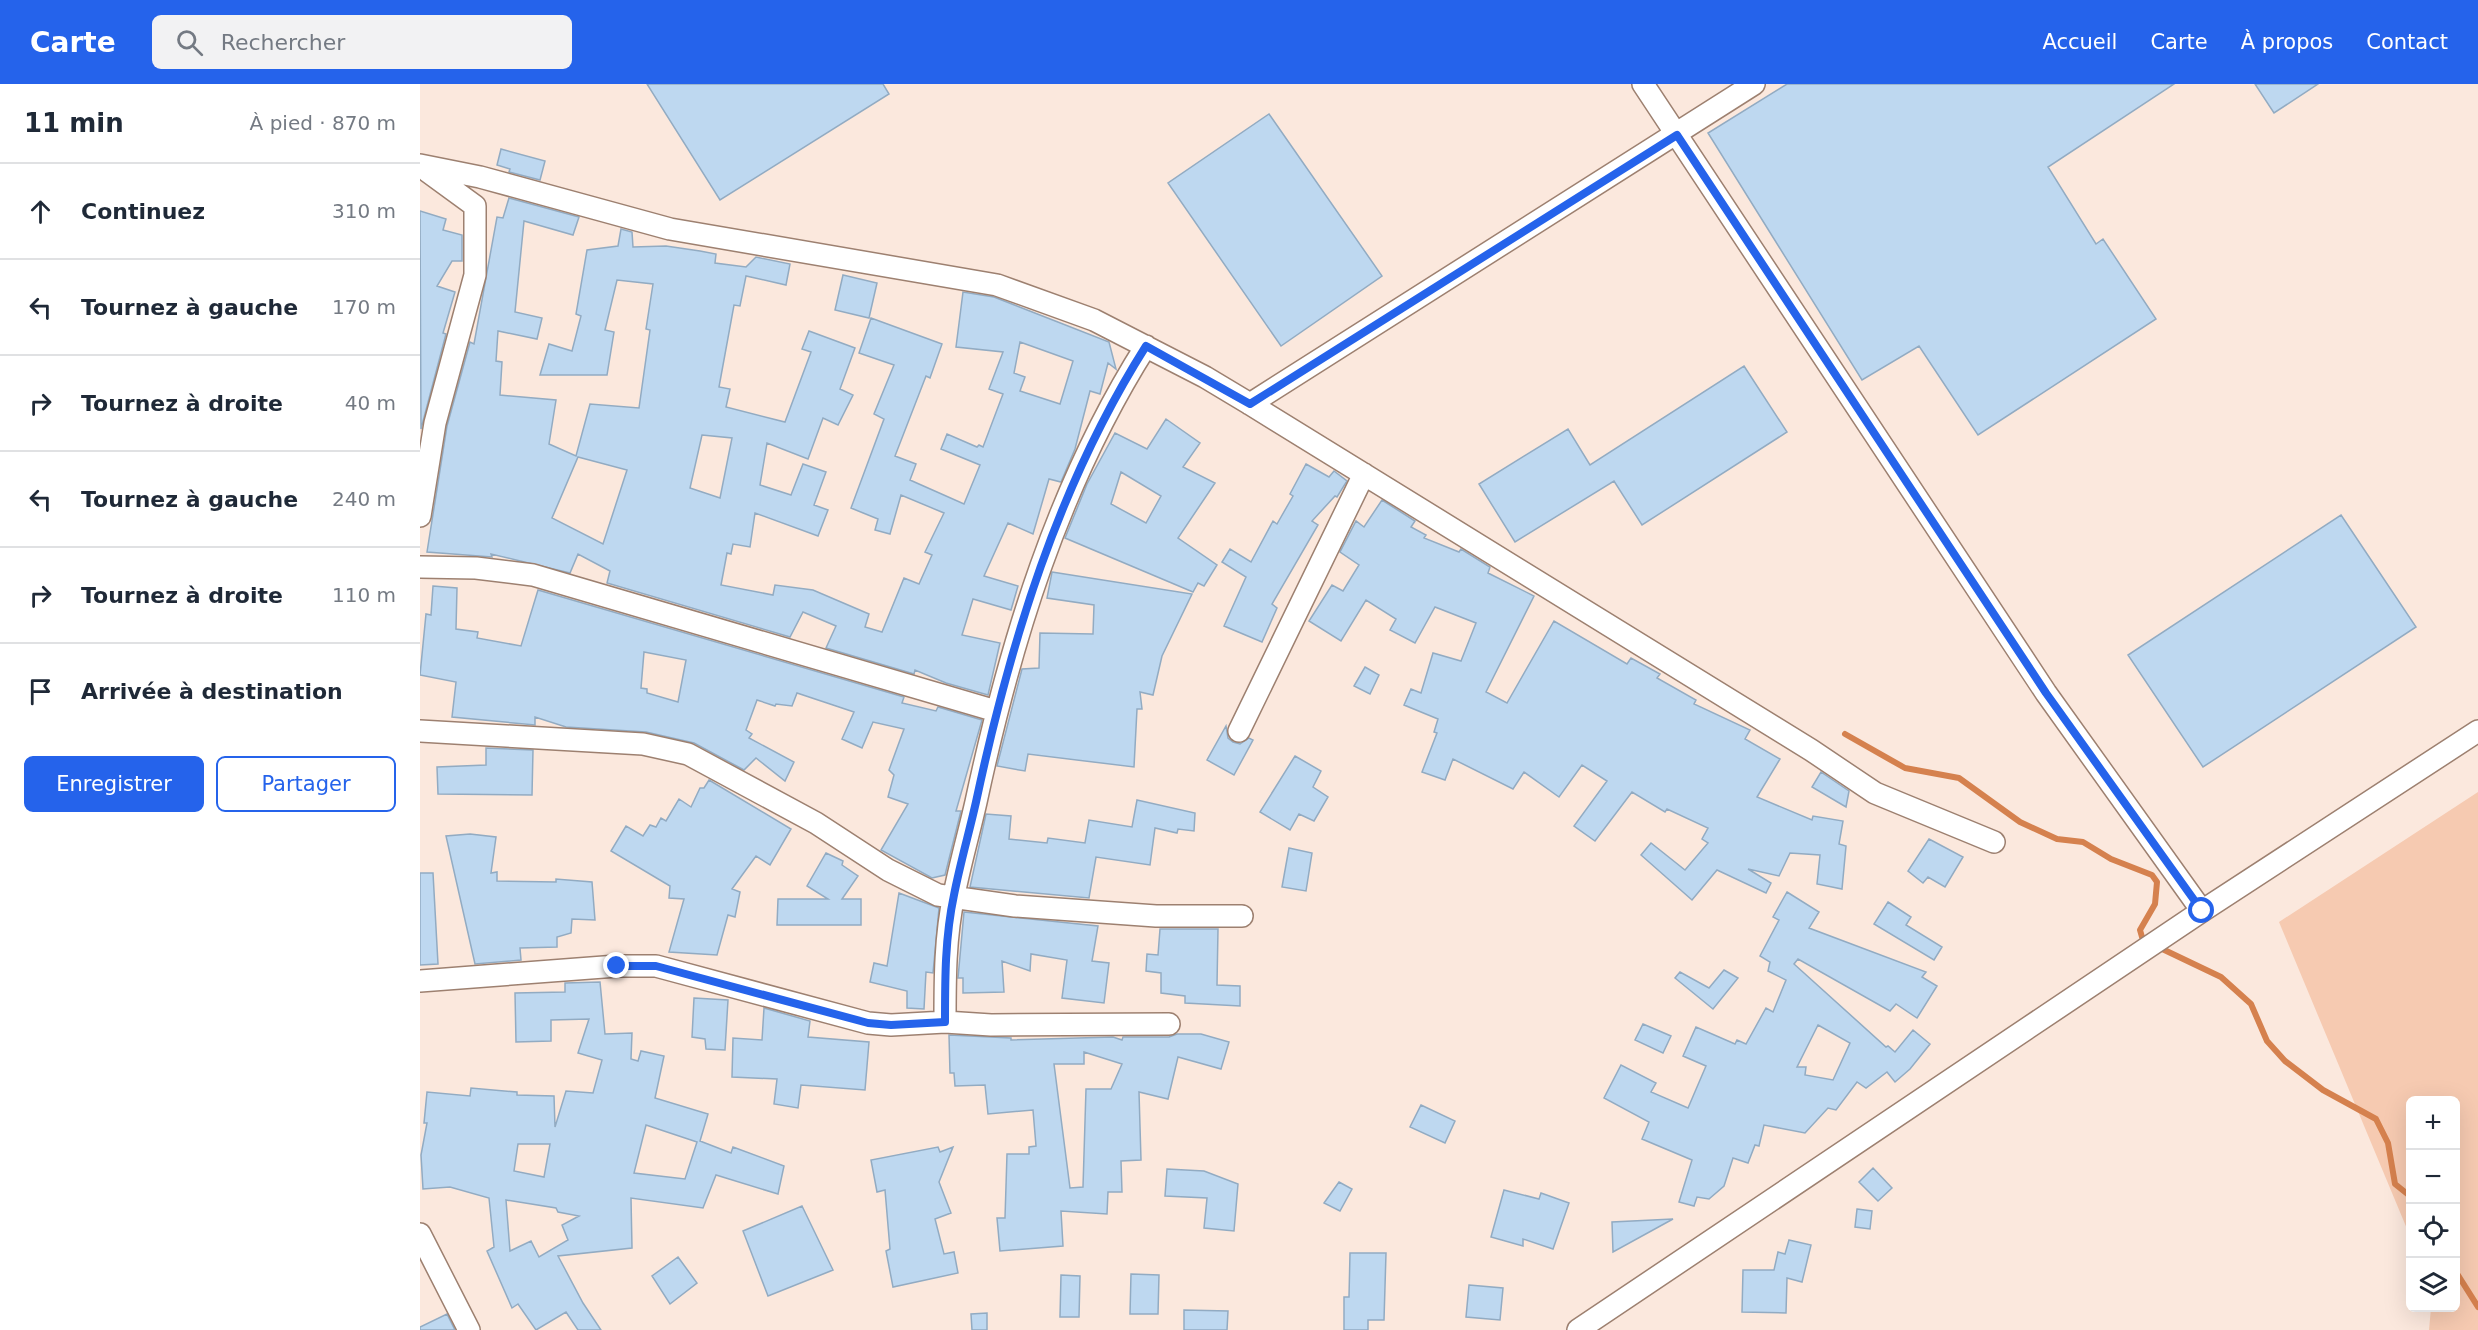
<!DOCTYPE html>
<html lang="fr">
<meta charset="utf-8">
<style>
:root{--surface:#fff;--page:#f2f2f3;--text:#1f2937;--muted:#747a83;--line:#e0e1e3;--accent:#2563eb}
body{margin:0;font-family:"DejaVu Sans",sans-serif;background:var(--page);color:var(--text)}
.controls{position:absolute;right:18px;bottom:18px;display:grid;overflow:hidden;border-radius:9px;box-shadow:0 6px 24px #0002}
.controls button{width:54px;height:54px;display:grid;place-items:center;padding:0;border:0;border-bottom:2px solid var(--line);background:var(--surface);color:var(--text);font:30px sans-serif}
.stop{position:absolute;width:18px;height:18px;margin:-14px;border:4px solid #2563eb;border-radius:50%;background:#fff}
.stop.end{background:#2563eb;border-color:#fff;box-shadow:0 2px 6px #0008}
.list{margin:0;padding:0;list-style:none}
h2{display:flex;justify-content:space-between;align-items:center;height:78px;margin:0;padding:0 24px;font-size:26px}
h2 small{font-size:20px;font-weight:400;color:var(--muted)}
.list li{display:grid;grid-template-columns:39px 1fr auto;gap:18px;align-items:center;box-sizing:border-box;height:96px;padding:0 24px;border-top:2px solid var(--line)}
.list b{display:block;font-size:22px;white-space:nowrap}
.list em{font-size:20px;font-style:normal;color:var(--muted)}
.actions{display:flex;gap:12px;padding:18px 24px}
.actions a{flex:1;padding:14px 0;border:2px solid var(--accent);border-radius:9px;text-align:center;font-size:21px;color:var(--accent)}
.actions .main{background:var(--accent);color:#fff}
.icon{flex:none;width:33px;height:33px;fill:none;stroke:currentColor;stroke-width:2;stroke-linecap:round;stroke-linejoin:round}
.map{position:relative;flex:none;width:2058px;height:1246px;overflow:hidden}
header{display:flex;align-items:center;gap:36px;box-sizing:border-box;height:84px;padding:0 30px;background:var(--accent);color:#fff}
header strong{font-size:28px}
nav{display:flex;gap:33px;margin-inline-start:auto;font-size:21px}
.search{width:420px;height:54px;background:var(--page);display:flex;align-items:center;gap:15px;box-sizing:border-box;padding:0 21px;border-radius:9px;color:var(--muted);font-size:22px}
main{display:flex}
aside{flex:1;background:var(--surface)}
.map>svg:first-child{display:block}
.green{fill:#f6cab1}
.lines{fill:none;stroke-linecap:round;stroke-linejoin:round}
.stream{stroke:#d5814e;stroke-width:6}
.building{fill:#bed8f0;stroke:#92abc2;stroke-width:1.5;fill-rule:evenodd}
.minor-casing{stroke:#9d8070;stroke-width:24}
.minor{stroke:#fff;stroke-width:21}
.route{stroke:#2563eb;stroke-width:8}
</style>
<header>
<strong>Carte</strong>
<div class="search"><svg class="icon" aria-label="search" viewBox="0 0 24 24"><circle cx="10" cy="10" r="6"/><path d="M15 15l6 6"/></svg>Rechercher</div>
<nav><a>Accueil</a><a>Carte</a><a>À propos</a><a>Contact</a></nav>
</header>
<main>
<aside>
<h2>11 min<small>À pied · 870 m</small></h2>
<ul class="list">
<li><svg class="icon" aria-label="ahead" viewBox="0 0 24 24"><path d="M12 20V5M6 11l6-6 6 6"/></svg><div><b>Continuez</b></div><em>310 m</em></li>
<li><svg class="icon" aria-label="left" viewBox="0 0 24 24"><path d="M17 20v-9H6M10 6l-5 5 5 5"/></svg><div><b>Tournez à gauche</b></div><em>170 m</em></li>
<li><svg class="icon" aria-label="right" viewBox="0 0 24 24"><path d="M7 20v-9h11M14 6l5 5-5 5"/></svg><div><b>Tournez à droite</b></div><em>40 m</em></li>
<li><svg class="icon" aria-label="left" viewBox="0 0 24 24"><path d="M17 20v-9H6M10 6l-5 5 5 5"/></svg><div><b>Tournez à gauche</b></div><em>240 m</em></li>
<li><svg class="icon" aria-label="right" viewBox="0 0 24 24"><path d="M7 20v-9h11M14 6l5 5-5 5"/></svg><div><b>Tournez à droite</b></div><em>110 m</em></li>
<li><svg class="icon" aria-label="arrive" viewBox="0 0 24 24"><path d="M6 21V4h12l-3 4 3 4H6"/></svg><div><b>Arrivée à destination</b></div></li>
</ul>
<div class="actions"><a class="main">Enregistrer</a><a>Partager</a></div>
</aside>
<div class="map">
<svg width="2058" height="1246" viewBox="0 0 2058 1246">
<rect width="100%" height="100%" fill="#fbe8dd"/>
<!-- green -->
<path class="green" d="M 2058,708 L 2058,1246 L 2009,1246 L 2011,1224 L 2036,1224 L 2036,1016 L 1990,1016 L 1990,1152 L 1859,838 Z"/>
<g class="lines">
<!-- stream -->
<path class="stream" d="M 1425,650 L 1485,684 L 1539,694 L 1600,738 L 1637,755 L 1663,758 L 1691,775 L 1732,791 L 1737,798 L 1735,820 L 1720,846 L 1722,853 L 1727,858
M 1736,862 L 1801,893 L 1831,920 L 1847,957 L 1865,977 L 1903,1006 L 1956,1035 L 1968,1059 L 1975,1100 L 1990,1112
M 2036,1188 L 2058,1223"/>
</g>
<!-- building -->
<path class="building" d="M 227,0 L 463,0 L 469,10 L 300,116 Z
M 1367,0 L 1754,0 L 1628,83 L 1676,160 L 1683,155 L 1736,235 L 1558,351 L 1499,262 L 1442,296 L 1288,49 Z
M 1835,0 L 1898,0 L 1854,29 Z
M 849,30 L 962,192 L 861,262 L 748,99 Z
M 81,65 L 125,77 L 120,96 L 89,88 L 90,85 L 77,81 Z
M 89,114 L 159,133 L 153,151 L 104,137 L 95,228 L 122,234 L 117,255 L 78,247 L 76,277 L 82,278 L 80,311 L 136,316 L 129,360 L 156,372 L 170,320 L 219,324 L 230,246 L 226,245 L 233,200 L 197,196 L 185,246 L 194,248 L 187,291 L 120,291 L 129,260 L 152,267 L 161,232 L 156,230 L 167,166 L 198,162 L 201,145 L 212,148 L 213,163 L 246,162 L 280,167 L 296,170 L 295,179 L 326,183 L 336,173 L 370,180 L 366,201 L 326,192 L 320,222 L 314,221 L 299,303 L 310,305 L 306,323 L 365,338 L 391,268 L 382,265 L 389,247 L 435,264 L 420,305 L 433,311 L 418,341 L 403,334 L 388,375 L 347,359 L 340,401 L 371,411 L 383,380 L 406,388 L 394,421 L 408,426 L 398,452 L 335,429 L 330,463 L 313,460 L 311,470 L 307,469 L 301,501 L 353,511 L 355,501 L 393,506 L 449,530 L 445,543 L 462,548 L 484,494 L 499,500 L 512,471 L 505,468 L 524,429 L 481,411 L 470,450 L 455,446 L 458,435 L 431,424 L 464,335 L 454,330 L 474,281 L 439,269 L 451,234 L 522,260 L 510,294 L 506,292 L 475,372 L 496,380 L 490,396 L 544,420 L 560,381 L 521,365 L 527,350 L 557,363 L 559,361 L 563,363 L 583,310 L 569,305 L 583,268 L 536,263 L 543,208 L 574,213 L 689,258 L 696,285 L 688,279 L 680,310 L 670,307 L 655,365 L 641,398 L 629,395 L 613,450 L 588,439 L 564,492 L 598,502 L 591,526 L 553,515 L 542,551 L 580,559 L 568,611 L 526,599 L 495,586 L 494,590 L 406,564 L 416,542 L 383,528 L 370,553 L 187,499 L 190,487 L 158,470 L 150,489 L 71,470 L 72,473 L 7,468 L 27,342 L 50,258 L 54,260 L 77,133 L 83,134 ZM 600,258 L 653,277 L 640,320 L 600,307 L 605,293 L 594,289 ZM 282,351 L 312,354 L 300,414 L 270,404 ZM 158,373 L 207,386 L 183,460 L 132,434 Z
M 0,127 L 26,135 L 23,146 L 42,151 L 42,177 L 32,177 L 17,202 L 35,208 L 23,249 L 26,250 L 1,345 Z
M 423,191 L 457,199 L 449,234 L 415,226 Z
M 1324,282 L 1367,348 L 1222,441 L 1194,397 L 1095,458 L 1059,400 L 1148,345 L 1170,381 Z
M 746,335 L 780,359 L 763,383 L 795,399 L 758,454 L 797,481 L 784,502 L 778,499 L 773,508 L 645,454 L 667,400 L 695,349 L 727,365 ZM 701,388 L 741,412 L 726,439 L 691,420 Z
M 886,380 L 909,393 L 914,387 L 927,397 L 917,413 L 915,412 L 892,437 L 898,441 L 852,520 L 857,524 L 842,558 L 804,542 L 826,493 L 802,478 L 810,465 L 831,478 L 853,437 L 857,440 L 873,412 L 870,410 Z
M 962,416 L 995,437 L 991,443 L 1006,451 L 1004,454 L 1039,468 L 1041,465 L 1070,483 L 1068,489 L 1114,512 L 1066,608 L 1087,619 L 1134,537 L 1207,580 L 1211,574 L 1240,590 L 1237,594 L 1276,616 L 1274,620 L 1330,646 L 1325,655 L 1360,675 L 1337,713 L 1392,736 L 1393,732 L 1423,737 L 1419,760 L 1426,762 L 1422,805 L 1397,800 L 1400,771 L 1370,769 L 1359,792 L 1328,785 L 1351,799 L 1346,809 L 1297,786 L 1272,816 L 1221,771 L 1231,759 L 1265,786 L 1288,759 L 1282,755 L 1288,744 L 1247,725 L 1245,728 L 1212,708 L 1175,757 L 1154,742 L 1187,697 L 1162,681 L 1139,713 L 1104,688 L 1093,705 L 1033,675 L 1025,696 L 1002,688 L 1017,649 L 1014,648 L 1018,635 L 984,621 L 991,605 L 1001,609 L 1013,569 L 1041,577 L 1056,539 L 1015,523 L 995,559 L 970,546 L 976,535 L 946,516 L 921,557 L 889,537 L 912,501 L 923,507 L 939,481 L 920,468 L 936,437 L 944,443 Z
M 1921,431 L 1996,543 L 1783,683 L 1708,571 Z
M 632,488 L 772,510 L 742,572 L 733,611 L 720,608 L 722,625 L 717,625 L 714,683 L 608,670 L 605,687 L 577,682 L 602,585 L 619,584 L 620,549 L 673,550 L 674,521 L 627,514 Z
M 13,502 L 37,504 L 36,545 L 58,548 L 57,554 L 101,562 L 118,506 L 484,613 L 482,619 L 516,627 L 518,623 L 562,636 L 536,727 L 541,727 L 525,791 L 512,794 L 461,766 L 488,720 L 468,713 L 474,691 L 469,686 L 484,645 L 453,638 L 442,664 L 422,655 L 434,628 L 377,609 L 372,622 L 356,620 L 355,622 L 337,616 L 326,646 L 332,650 L 329,654 L 374,678 L 365,697 L 336,674 L 324,686 L 274,659 L 226,648 L 146,643 L 115,633 L 115,641 L 32,633 L 36,598 L 0,591 L 6,530 L 11,531 ZM 224,568 L 266,576 L 258,618 L 227,609 L 227,605 L 221,604 Z
M 945,583 L 959,591 L 950,610 L 934,602 Z
M 806,642 L 808,654 L 813,658 L 820,660 L 829,654 L 833,656 L 814,691 L 787,676 Z
M 66,664 L 113,666 L 112,711 L 18,710 L 17,683 L 66,681 Z
M 875,672 L 901,687 L 893,703 L 908,713 L 894,737 L 879,730 L 870,746 L 840,728 Z
M 1401,688 L 1429,707 L 1426,723 L 1392,703 Z
M 289,696 L 371,745 L 350,781 L 336,772 L 312,805 L 320,808 L 315,833 L 308,831 L 297,871 L 249,868 L 264,815 L 249,814 L 250,802 L 191,767 L 206,742 L 223,752 L 230,741 L 236,743 L 241,734 L 246,737 L 259,715 L 271,723 L 280,704 L 284,704 Z
M 717,716 L 775,729 L 774,747 L 758,745 L 757,749 L 735,744 L 730,781 L 676,773 L 669,814 L 550,803 L 566,730 L 591,732 L 589,755 L 627,759 L 628,754 L 665,759 L 669,736 L 712,743 Z
M 50,750 L 76,753 L 71,789 L 77,788 L 77,797 L 136,798 L 136,795 L 172,798 L 175,836 L 152,835 L 151,849 L 137,853 L 137,863 L 100,864 L 101,876 L 55,880 L 26,752 Z
M 1509,755 L 1543,773 L 1525,803 L 1508,793 L 1503,799 L 1488,787 Z
M 869,764 L 892,769 L 886,807 L 862,803 Z
M 406,769 L 423,777 L 422,781 L 438,792 L 422,815 L 441,815 L 441,841 L 357,841 L 358,815 L 408,815 L 387,802 Z
M 0,789 L 13,789 L 18,880 L 0,881 Z
M 1367,808 L 1399,828 L 1389,844 L 1506,888 L 1502,893 L 1517,902 L 1497,934 L 1476,920 L 1470,927 L 1378,875 L 1374,880 L 1466,963 L 1468,962 L 1475,968 L 1493,946 L 1510,960 L 1490,985 L 1475,998 L 1467,988 L 1446,1004 L 1437,998 L 1416,1026 L 1408,1024 L 1385,1049 L 1344,1041 L 1339,1062 L 1335,1061 L 1328,1079 L 1313,1074 L 1304,1102 L 1289,1115 L 1277,1113 L 1274,1122 L 1259,1118 L 1272,1076 L 1222,1055 L 1229,1038 L 1184,1014 L 1201,981 L 1236,999 L 1231,1008 L 1268,1024 L 1286,982 L 1263,972 L 1276,943 L 1315,960 L 1317,956 L 1326,960 L 1346,924 L 1353,928 L 1366,896 L 1348,887 L 1350,878 L 1340,872 L 1359,836 L 1353,833 ZM 1398,941 L 1430,959 L 1413,996 L 1385,991 L 1386,983 L 1377,983 Z
M 479,809 L 519,824 L 513,889 L 506,888 L 504,925 L 487,924 L 487,907 L 450,898 L 454,879 L 467,882 Z
M 1468,818 L 1491,833 L 1486,841 L 1522,863 L 1514,876 L 1454,840 Z
M 544,828 L 678,842 L 672,877 L 689,879 L 684,919 L 642,914 L 647,876 L 611,870 L 610,887 L 582,877 L 584,908 L 543,909 L 543,894 L 538,894 Z
M 740,845 L 798,845 L 797,901 L 820,902 L 820,922 L 765,919 L 765,912 L 741,909 L 741,889 L 726,887 L 727,870 L 738,871 Z
M 1304,886 L 1318,894 L 1293,925 L 1255,894 L 1260,888 L 1289,904 Z
M 180,898 L 185,950 L 212,949 L 211,975 L 218,977 L 221,967 L 244,972 L 235,1014 L 288,1030 L 280,1057 L 311,1069 L 313,1063 L 364,1082 L 358,1110 L 296,1091 L 283,1124 L 211,1114 L 212,1164 L 138,1172 L 163,1219 L 181,1246 L 158,1246 L 146,1228 L 116,1246 L 98,1220 L 92,1224 L 67,1167 L 74,1163 L 69,1114 L 30,1103 L 3,1105 L 1,1071 L 7,1039 L 4,1039 L 7,1008 L 50,1012 L 51,1004 L 97,1008 L 97,1011 L 134,1012 L 135,1043 L 146,1007 L 173,1009 L 182,976 L 158,969 L 169,935 L 131,936 L 131,957 L 96,958 L 95,909 L 145,908 L 145,899 ZM 226,1041 L 277,1058 L 265,1095 L 214,1089 ZM 98,1060 L 130,1060 L 124,1093 L 94,1087 ZM 86,1116 L 136,1124 L 138,1128 L 159,1132 L 142,1141 L 148,1156 L 119,1173 L 111,1157 L 90,1167 Z
M 274,914 L 308,916 L 305,966 L 286,965 L 285,955 L 272,953 Z
M 344,924 L 390,937 L 388,953 L 449,958 L 445,1006 L 381,1001 L 378,1024 L 354,1020 L 357,995 L 312,993 L 313,954 L 342,956 Z
M 1223,940 L 1251,952 L 1243,969 L 1215,956 Z
M 757,950 L 781,950 L 809,958 L 801,985 L 758,973 L 748,1015 L 719,1008 L 721,1076 L 701,1077 L 702,1108 L 688,1108 L 687,1130 L 641,1127 L 643,1162 L 580,1167 L 577,1134 L 585,1134 L 587,1070 L 609,1070 L 609,1063 L 616,1062 L 613,1026 L 568,1030 L 565,1001 L 535,1002 L 534,989 L 530,989 L 529,951 L 591,954 L 591,956 L 693,953 L 702,956 L 703,953 L 749,953 ZM 664,968 L 702,980 L 691,1005 L 666,1005 L 663,1103 L 650,1104 L 634,980 L 664,980 Z
M 1001,1021 L 1035,1037 L 1025,1059 L 990,1043 Z
M 518,1063 L 520,1068 L 533,1063 L 519,1098 L 531,1129 L 515,1135 L 524,1170 L 534,1168 L 538,1189 L 473,1203 L 466,1167 L 470,1165 L 465,1106 L 457,1108 L 451,1076 Z
M 1453,1084 L 1472,1104 L 1458,1117 L 1439,1098 Z
M 747,1085 L 784,1087 L 818,1100 L 814,1147 L 784,1144 L 787,1114 L 745,1112 Z
M 919,1098 L 932,1105 L 920,1127 L 904,1119 Z
M 1084,1106 L 1119,1115 L 1121,1109 L 1149,1119 L 1133,1165 L 1103,1155 L 1103,1162 L 1071,1153 Z
M 382,1122 L 413,1186 L 348,1212 L 323,1147 Z
M 1437,1125 L 1452,1127 L 1450,1145 L 1435,1143 Z
M 1253,1135 L 1193,1168 L 1192,1138 Z
M 1369,1156 L 1391,1161 L 1382,1198 L 1367,1194 L 1366,1229 L 1322,1228 L 1323,1186 L 1354,1186 L 1358,1168 L 1365,1170 Z
M 930,1169 L 966,1169 L 964,1236 L 948,1236 L 948,1246 L 924,1246 L 924,1213 L 929,1213 Z
M 258,1173 L 277,1199 L 250,1220 L 232,1192 Z
M 711,1190 L 739,1191 L 738,1230 L 710,1230 Z
M 641,1191 L 660,1192 L 659,1233 L 640,1233 Z
M 1049,1201 L 1083,1204 L 1080,1236 L 1046,1233 Z
M 764,1226 L 808,1227 L 807,1246 L 764,1246 Z
M 567,1229 L 567,1246 L 552,1246 L 551,1230 Z
M 27,1230 L 35,1246 L 0,1246 L 0,1243 Z"/>
<g class="lines">
<!-- minor casing -->
<g class="minor-casing">
<path id="minor" d="M 1223,0 L 1626,609 L 1782,827
M 0,81 L 60,93 L 250,145 L 577,201 L 674,236 L 785,293 L 830,320 L 1391,666 L 1455,709 L 1574,758
M 830,320 L 1334,0
M 0,432 L 15,339 L 55,191 L 55,122 L 7,87
M 0,483 L 56,484 L 113,491 L 576,627
M 0,647 L 223,660 L 268,670 L 396,739 L 468,786 L 518,811 L 595,822 L 736,832 L 822,832
M 819,647 L 944,390
M 0,897 L 197,882 L 236,882 L 448,939 L 471,941 L 525,938 L 571,941 L 749,940
M 525,938 C 525,895 525,853 534,811 C 540,780 549,749 556,718 C 590,559 638,401 726,262
M 0,1150 L 49,1246
M 1158,1246 L 1782,827 L 2058,647"/>
</g>
<!-- minor -->
<use href="#minor" class="minor"/>
</g>
<g class="lines">
<!-- route -->
<path class="route" d="M 197,882 L 236,882 L 448,939 L 471,941 L 525,938 C 525,895 525,853 534,811 C 540,780 549,749 556,718 C 590,559 638,401 726,262 L 830,320 L 1257,51 L 1626,609 L 1782,827"/>
</g>
</svg>
<div class="controls">
<button>+</button>
<button>−</button>
<button><svg class="icon" aria-label="locate" viewBox="0 0 24 24"><circle cx="12" cy="12" r="6"/><path d="M12 2v4M12 18v4M2 12h4M18 12h4"/></svg></button>
<button><svg class="icon" aria-label="layers" viewBox="0 0 24 24"><path d="M12 4l9 5-9 5-9-5zM3 14l9 5 9-5"/></svg></button>
</div>
<div class="stop" style="left:1782px;top:827px"></div>
<div class="stop end" style="left:197px;top:882px"></div>
</div>
</main>
